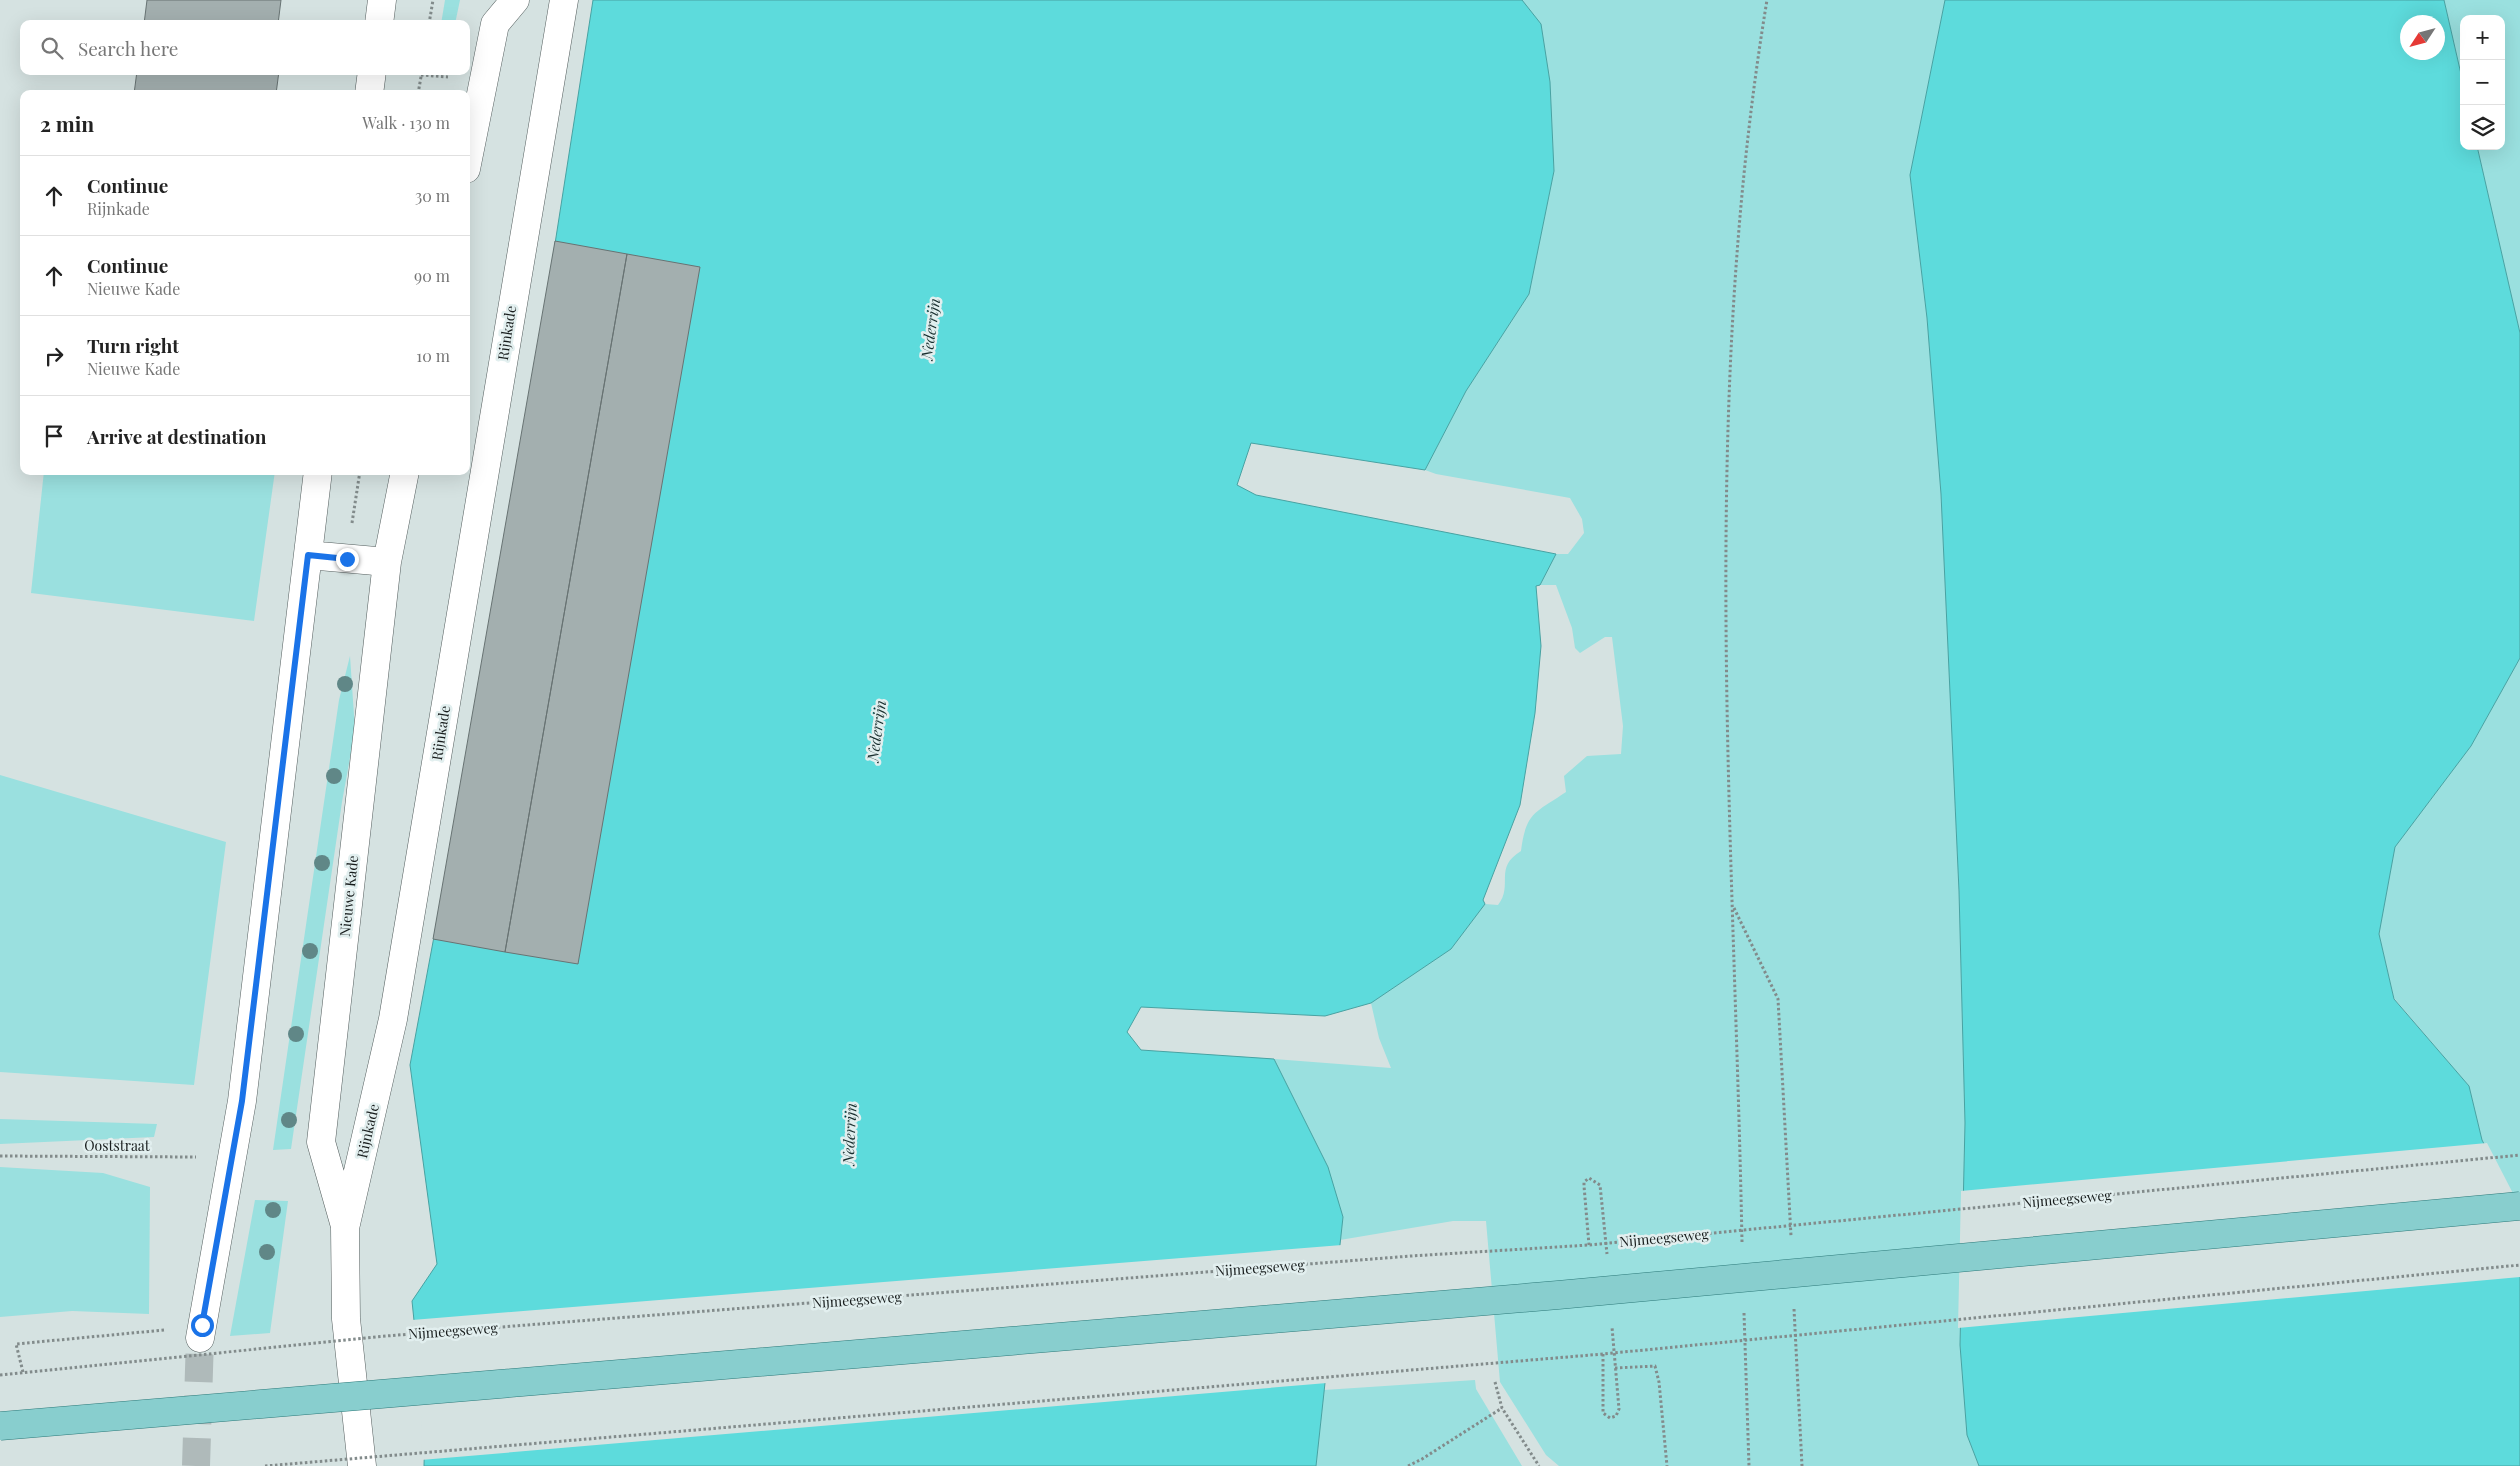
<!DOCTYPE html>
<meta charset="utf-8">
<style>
:root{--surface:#fff;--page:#f6f6f6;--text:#222;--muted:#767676;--line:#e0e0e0}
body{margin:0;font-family:"Playfair Display",serif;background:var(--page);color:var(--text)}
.controls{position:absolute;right:15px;top:15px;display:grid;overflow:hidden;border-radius:10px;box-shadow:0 5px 20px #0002}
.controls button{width:45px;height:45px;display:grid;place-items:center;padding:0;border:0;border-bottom:1px solid var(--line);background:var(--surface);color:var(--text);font:25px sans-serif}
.compass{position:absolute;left:2400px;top:15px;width:45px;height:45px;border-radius:50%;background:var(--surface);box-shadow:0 5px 20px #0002;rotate:234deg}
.stop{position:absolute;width:15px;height:15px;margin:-11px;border:4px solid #1a73e8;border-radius:50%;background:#fff}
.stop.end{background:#1a73e8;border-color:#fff;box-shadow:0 1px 5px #0008}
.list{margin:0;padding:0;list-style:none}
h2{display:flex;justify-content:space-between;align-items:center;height:65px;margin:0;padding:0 20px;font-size:21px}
h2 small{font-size:16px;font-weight:400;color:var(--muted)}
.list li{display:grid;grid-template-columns:32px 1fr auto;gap:15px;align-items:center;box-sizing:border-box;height:80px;padding:0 20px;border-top:1px solid var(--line)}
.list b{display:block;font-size:19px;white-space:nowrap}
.list p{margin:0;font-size:16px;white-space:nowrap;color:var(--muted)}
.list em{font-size:16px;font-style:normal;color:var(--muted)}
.icon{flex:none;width:28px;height:28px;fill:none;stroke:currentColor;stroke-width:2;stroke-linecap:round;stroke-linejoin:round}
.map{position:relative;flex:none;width:2520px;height:1466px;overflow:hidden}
.search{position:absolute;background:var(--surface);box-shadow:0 5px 20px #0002;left:20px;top:20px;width:450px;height:55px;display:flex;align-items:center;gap:12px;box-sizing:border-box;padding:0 18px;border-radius:10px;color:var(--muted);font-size:19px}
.panel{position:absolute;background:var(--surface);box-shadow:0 5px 20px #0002;left:20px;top:90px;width:450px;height:385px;border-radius:10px}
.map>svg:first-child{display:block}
.green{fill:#9ae0df}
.water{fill:#5ddbdc;stroke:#48a2a2;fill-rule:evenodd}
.pier{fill:#d5e2e1}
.building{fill:#a3afaf;stroke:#687373}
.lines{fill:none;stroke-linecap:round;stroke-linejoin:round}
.minor-tunnel{stroke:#afbaba;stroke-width:28;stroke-dasharray:28 14;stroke-linecap:butt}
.minor-casing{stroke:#545e5e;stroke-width:29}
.path{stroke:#828b8b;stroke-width:3;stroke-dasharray:2.5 2.5;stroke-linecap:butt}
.minor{stroke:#fff;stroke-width:28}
.major-bridge-casing{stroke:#2d7a7a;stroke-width:29;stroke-linecap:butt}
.path-bridge{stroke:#828b8b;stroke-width:3;stroke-dasharray:2.5 2.5;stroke-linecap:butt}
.major-bridge{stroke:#88cece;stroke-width:28}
.tree{fill:#608787}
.route{stroke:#1a73e8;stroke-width:6}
.labels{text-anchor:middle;stroke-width:5;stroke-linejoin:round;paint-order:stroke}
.street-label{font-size:14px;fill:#171c1c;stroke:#e2efef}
.water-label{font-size:15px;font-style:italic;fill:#172d2d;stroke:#e2efef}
</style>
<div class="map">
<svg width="2520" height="1466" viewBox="0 0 2520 1466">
<rect width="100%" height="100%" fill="#d5e2e1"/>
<!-- green -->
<path class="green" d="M 445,0 L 460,0 L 455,24 L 441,24 Z
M 1522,0 L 1945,0 L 1910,175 L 1927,318 L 1941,494 L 1959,891 L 1965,1123 L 1960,1345 L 1967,1435 L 1979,1466 L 1559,1466 L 1546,1455 L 1500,1382 L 1486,1221 L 1453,1221 L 1340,1240 L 1343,1216 L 1274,1059 L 1391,1068 L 1379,1038 L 1371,1003 L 1451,949 L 1485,904 L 1498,905 C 1514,885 1493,868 1521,851 C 1526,812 1535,813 1566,792 L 1564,776 L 1587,756 L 1621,754 L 1623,726 L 1612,637 L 1605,637 L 1580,653 L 1575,648 L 1572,628 L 1556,585 L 1540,585 L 1556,554 L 1568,554 L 1584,533 L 1582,519 L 1570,498 L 1436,474 L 1425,470 L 1466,391 L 1529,294 L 1554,171 L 1550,82 L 1541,25 Z
M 2444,0 L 2520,0 L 2520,333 L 2477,146 L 2501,146 L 2501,19 L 2464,19 L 2464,87 Z
M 44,471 L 275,471 L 254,621 L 31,593 Z
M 350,656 L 355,730 L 342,802 L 291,1149 L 273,1150 L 339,700 Z
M 2520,658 L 2520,1213 L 2482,1140 L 2469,1086 L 2394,998 L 2379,934 L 2395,847 L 2471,746 Z
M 0,775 L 226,842 L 194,1085 L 0,1072 Z
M 0,1119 L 157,1124 L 154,1137 L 0,1144 Z
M 0,1167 L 103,1173 L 150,1187 L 149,1314 L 72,1311 L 0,1317 Z
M 255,1200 L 288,1201 L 270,1333 L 230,1336 Z
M 1475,1380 L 1476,1389 L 1522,1466 L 1316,1466 L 1324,1390 Z"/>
<!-- water -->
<path class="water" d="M 593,0 L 1522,0 L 1541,24 L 1550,82 L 1554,171 L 1529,294 L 1466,391 L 1425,470 L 1251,443 L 1237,485 L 1256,495 L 1556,554 L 1540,585 L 1536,586 L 1541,646 L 1535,713 L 1520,805 L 1483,900 L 1485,904 L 1451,949 L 1371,1003 L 1325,1016 L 1141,1007 L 1127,1032 L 1141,1050 L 1274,1059 L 1328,1167 L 1343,1217 L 1316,1466 L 424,1466 L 425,1428 L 412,1301 L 437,1264 L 410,1065 L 447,867 L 540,340 Z
M 1945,0 L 2444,0 L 2464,87 L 2464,146 L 2477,146 L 2520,333 L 2520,658 L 2471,746 L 2395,847 L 2379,934 L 2394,999 L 2469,1086 L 2482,1140 L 2520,1213 L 2520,1466 L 1979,1466 L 1967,1435 L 1960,1345 L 1965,1123 L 1959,891 L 1941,494 L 1927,318 L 1910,175 ZM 2408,22 L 2438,22 L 2438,52 L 2408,52 Z"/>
<!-- pier -->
<path class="pier" d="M 2487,1143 L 2520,1207 L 2520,1277 L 1958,1328 L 1961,1191 Z
M 1342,1245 L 1327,1383 L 421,1460 L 422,1428 L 412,1320 Z"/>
<!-- building -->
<path class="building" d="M 147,0 L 281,0 L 278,24 L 144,24 Z
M 137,71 L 279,71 L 276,94 L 134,94 Z
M 555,241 L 627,254 L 505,952 L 433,939 Z
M 627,254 L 700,267 L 578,964 L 505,952 Z"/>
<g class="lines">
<!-- minor-tunnel -->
<path class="minor-tunnel" d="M 196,1466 L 200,1338"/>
<!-- minor casing -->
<g class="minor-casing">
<path id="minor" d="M 379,24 L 382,0
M 369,94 L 372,71
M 466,169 L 495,24 L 515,0
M 308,555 L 387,562
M 345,1226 L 321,1142 L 387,562 L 405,471
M 200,1338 L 242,1101 L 318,471
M 362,1466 L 346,1319 L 345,1228 L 393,1019 L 564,0"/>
</g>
<!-- path -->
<path class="path" d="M 429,24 L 433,0
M 421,75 L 448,77
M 418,94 L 422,71
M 352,523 L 360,471
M 1734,908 L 1778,999 L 1791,1236
M 0,1156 L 196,1157
M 1742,1242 C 1734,828 1699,410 1767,0
M 1589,1245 L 1584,1186 L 1584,1182 L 1589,1178 L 1600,1185 L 1607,1254
M 1794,1309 L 1802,1466
M 1744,1313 L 1749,1466
M 1603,1354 L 1603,1413 L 1610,1418 L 1616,1416 L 1619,1409 L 1612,1327
M 1615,1368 L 1655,1366 L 1659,1382 L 1667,1466
M 23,1372 L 16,1344 L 164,1330
M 1495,1382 L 1502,1408 L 1539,1466
M 1408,1466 L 1422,1459 L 1502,1408"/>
<!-- minor -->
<use href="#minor" class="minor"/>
<!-- major-bridge casing -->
<g class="major-bridge-casing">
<path id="major-bridge" d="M 0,1426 L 1558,1295 L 2520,1206"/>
</g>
<!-- path-bridge -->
<path class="path-bridge" d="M 0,1375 L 386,1336 L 1411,1256 L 1589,1245 L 2520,1155
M 265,1466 L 1603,1354 L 2520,1265"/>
<!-- major-bridge -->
<use href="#major-bridge" class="major-bridge"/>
</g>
<!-- trees -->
<g class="tree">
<circle cx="345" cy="684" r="8"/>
<circle cx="334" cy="776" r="8"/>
<circle cx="322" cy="863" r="8"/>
<circle cx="310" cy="951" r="8"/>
<circle cx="296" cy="1034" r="8"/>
<circle cx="289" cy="1120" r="8"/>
<circle cx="273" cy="1210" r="8"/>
<circle cx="267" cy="1252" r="8"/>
</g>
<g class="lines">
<!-- route -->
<path class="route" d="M 202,1325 L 242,1101 L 308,555 L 347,559"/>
</g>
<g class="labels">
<!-- street labels -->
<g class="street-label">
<text transform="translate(507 333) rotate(-81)" y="5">Rijnkade</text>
<text transform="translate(441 733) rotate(-81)" y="5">Rijnkade</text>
<text transform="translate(349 896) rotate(-84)" y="5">Nieuwe Kade</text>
<text transform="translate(368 1131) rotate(-77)" y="5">Rijnkade</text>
<text x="117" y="1151">Ooststraat</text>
<text transform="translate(2067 1199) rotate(-5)" y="5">Nijmeegseweg</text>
<text transform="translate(1664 1238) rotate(-5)" y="5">Nijmeegseweg</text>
<text transform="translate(1260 1268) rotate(-4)" y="5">Nijmeegseweg</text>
<text transform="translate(857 1300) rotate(-4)" y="5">Nijmeegseweg</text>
<text transform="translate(453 1331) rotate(-4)" y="5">Nijmeegseweg</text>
</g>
<!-- water labels -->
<g class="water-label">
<text transform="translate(931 329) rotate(-82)" y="5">Nederrijn</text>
<text transform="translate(877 731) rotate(-82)" y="5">Nederrijn</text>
<text transform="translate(850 1134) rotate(-87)" y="5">Nederrijn</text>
</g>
</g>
</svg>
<div class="controls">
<button>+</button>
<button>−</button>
<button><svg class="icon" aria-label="layers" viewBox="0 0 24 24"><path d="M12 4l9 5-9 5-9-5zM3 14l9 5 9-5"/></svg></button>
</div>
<svg class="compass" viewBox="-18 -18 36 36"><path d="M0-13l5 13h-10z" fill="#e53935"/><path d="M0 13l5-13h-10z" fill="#767676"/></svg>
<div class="stop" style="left:202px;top:1325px"></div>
<div class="stop end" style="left:347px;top:559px"></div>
<div class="search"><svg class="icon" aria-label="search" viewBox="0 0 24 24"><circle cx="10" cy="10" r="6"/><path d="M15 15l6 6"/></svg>Search here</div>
<section class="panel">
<h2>2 min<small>Walk · 130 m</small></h2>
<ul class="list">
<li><svg class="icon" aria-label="ahead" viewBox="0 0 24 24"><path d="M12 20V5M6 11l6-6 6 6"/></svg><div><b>Continue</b><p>Rijnkade</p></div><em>30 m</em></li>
<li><svg class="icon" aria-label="ahead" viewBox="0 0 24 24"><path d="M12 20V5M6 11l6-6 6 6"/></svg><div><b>Continue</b><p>Nieuwe Kade</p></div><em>90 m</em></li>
<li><svg class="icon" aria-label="right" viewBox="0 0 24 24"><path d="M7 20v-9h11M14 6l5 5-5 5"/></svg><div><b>Turn right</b><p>Nieuwe Kade</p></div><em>10 m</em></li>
<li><svg class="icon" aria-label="arrive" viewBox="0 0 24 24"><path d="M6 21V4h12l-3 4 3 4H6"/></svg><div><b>Arrive at destination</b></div></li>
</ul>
</section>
</div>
